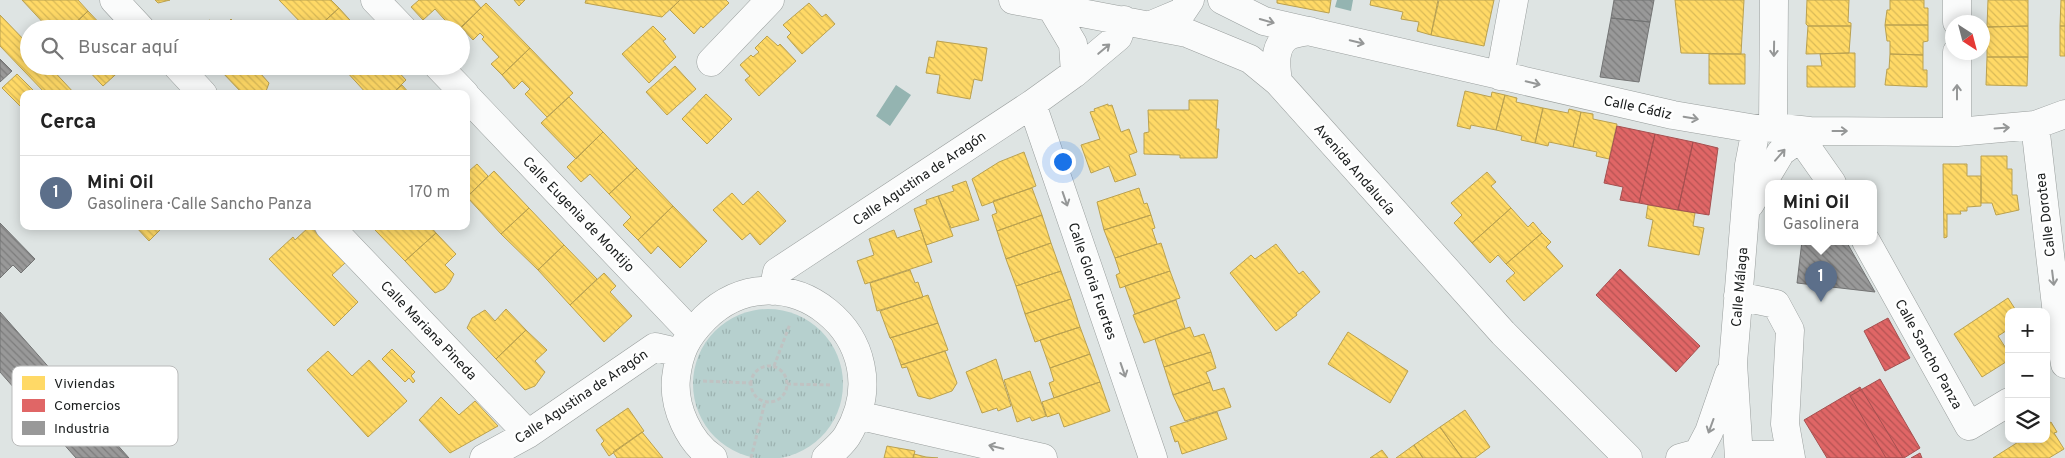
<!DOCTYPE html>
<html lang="es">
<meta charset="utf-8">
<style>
:root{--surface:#fff;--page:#f2f2f2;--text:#222;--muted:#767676;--line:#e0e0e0;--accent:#5f6362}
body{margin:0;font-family:Overpass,sans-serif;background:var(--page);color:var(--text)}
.controls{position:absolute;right:15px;bottom:15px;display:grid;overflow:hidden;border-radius:10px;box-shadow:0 2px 12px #0003}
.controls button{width:45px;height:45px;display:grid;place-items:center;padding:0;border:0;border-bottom:1px solid var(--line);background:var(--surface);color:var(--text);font:25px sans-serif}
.compass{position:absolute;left:1945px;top:15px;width:45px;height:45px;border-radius:50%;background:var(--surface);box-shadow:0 2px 12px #0003;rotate:144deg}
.you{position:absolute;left:1062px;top:161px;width:18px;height:18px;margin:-12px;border:4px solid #fff;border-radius:50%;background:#1a73e8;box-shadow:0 0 0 8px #1a73e833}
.badge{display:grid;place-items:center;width:32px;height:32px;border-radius:50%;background:var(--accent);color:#fff;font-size:16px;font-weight:700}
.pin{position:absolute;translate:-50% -41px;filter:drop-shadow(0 1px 2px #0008)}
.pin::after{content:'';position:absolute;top:26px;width:18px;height:15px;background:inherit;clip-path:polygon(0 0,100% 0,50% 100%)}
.popup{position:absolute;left:1765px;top:180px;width:112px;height:65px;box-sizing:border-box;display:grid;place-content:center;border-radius:10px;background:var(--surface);filter:drop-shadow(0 1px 4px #0005);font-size:16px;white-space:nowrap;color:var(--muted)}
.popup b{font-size:19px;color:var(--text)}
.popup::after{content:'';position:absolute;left:50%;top:100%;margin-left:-10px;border:10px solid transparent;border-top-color:var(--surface)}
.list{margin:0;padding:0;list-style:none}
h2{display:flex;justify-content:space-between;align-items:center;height:65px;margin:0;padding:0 20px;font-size:21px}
h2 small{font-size:16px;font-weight:400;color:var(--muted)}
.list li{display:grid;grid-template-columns:32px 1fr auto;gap:15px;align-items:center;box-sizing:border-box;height:75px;padding:0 20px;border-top:1px solid var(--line)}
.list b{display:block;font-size:19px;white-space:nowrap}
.list p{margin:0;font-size:16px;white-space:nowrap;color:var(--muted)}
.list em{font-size:16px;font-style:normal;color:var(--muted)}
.icon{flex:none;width:28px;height:28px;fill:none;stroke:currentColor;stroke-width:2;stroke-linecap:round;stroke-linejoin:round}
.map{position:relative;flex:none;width:2065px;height:458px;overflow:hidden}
.search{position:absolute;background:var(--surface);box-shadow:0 2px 12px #0003;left:20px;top:20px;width:450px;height:55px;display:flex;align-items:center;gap:12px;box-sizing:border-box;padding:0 18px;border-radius:28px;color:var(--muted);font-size:19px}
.panel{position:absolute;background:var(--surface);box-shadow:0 2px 12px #0003;left:20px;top:90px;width:450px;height:140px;border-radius:10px}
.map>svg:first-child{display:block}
.park{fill:url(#park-tufts)}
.water{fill:#94b4b1}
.homes{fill:url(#homes-back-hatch);stroke:#baa150}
.shops{fill:url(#shops-back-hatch);stroke:#a55050}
.industry{fill:url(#industry-back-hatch);stroke:#737474}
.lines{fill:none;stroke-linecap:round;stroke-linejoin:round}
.minor-casing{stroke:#999e9d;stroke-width:29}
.path{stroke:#c0c2c2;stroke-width:3;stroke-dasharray:4 2.5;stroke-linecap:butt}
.minor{stroke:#fafbfb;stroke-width:28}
.oneway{stroke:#959797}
.labels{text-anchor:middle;stroke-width:5;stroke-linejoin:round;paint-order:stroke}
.street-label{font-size:14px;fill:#1a1d1d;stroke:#fff}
.key{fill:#fff;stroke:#babbbb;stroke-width:1}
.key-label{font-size:14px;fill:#1a1d1d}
</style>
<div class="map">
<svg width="2065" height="458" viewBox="0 0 2065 458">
<defs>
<pattern id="park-tufts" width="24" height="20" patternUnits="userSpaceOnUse" patternTransform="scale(1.25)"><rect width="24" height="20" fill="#b6d0ce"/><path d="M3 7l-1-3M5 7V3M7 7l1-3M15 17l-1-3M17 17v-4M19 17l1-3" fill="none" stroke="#9cb2b0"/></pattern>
<pattern id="homes-back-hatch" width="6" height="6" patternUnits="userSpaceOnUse" patternTransform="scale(1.25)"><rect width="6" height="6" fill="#ffd966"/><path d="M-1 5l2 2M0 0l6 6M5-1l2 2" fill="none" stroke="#daba58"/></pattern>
<pattern id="shops-back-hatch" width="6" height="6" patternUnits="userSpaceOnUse" patternTransform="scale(1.25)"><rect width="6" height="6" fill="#e06666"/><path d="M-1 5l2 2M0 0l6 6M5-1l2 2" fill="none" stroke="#b55353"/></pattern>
<pattern id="industry-back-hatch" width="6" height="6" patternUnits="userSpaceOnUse" patternTransform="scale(1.25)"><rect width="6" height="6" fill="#999"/><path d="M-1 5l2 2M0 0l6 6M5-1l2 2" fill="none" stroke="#7c7c7c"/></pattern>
</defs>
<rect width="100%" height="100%" fill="#dee4e3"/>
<!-- park -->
<path class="park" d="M693 384a75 75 0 1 1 150 0a75 75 0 1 1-150 0Z"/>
<!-- water -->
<path class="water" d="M 1337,0 L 1353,0 L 1351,11 L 1335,7 Z
M 896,85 L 911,95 L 890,126 L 876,116 Z"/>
<!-- homes -->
<path class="homes" d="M 22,0 L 78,0 L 88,11 L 69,29 L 49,29 Z
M 155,0 L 170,0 L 158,3 Z
M 279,0 L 331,0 L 339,8 L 316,29 L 307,29 Z
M 419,0 L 474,0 L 481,8 L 460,29 L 453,29 L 435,9 L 423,20 L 411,7 Z
M 514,0 L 525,0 L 519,6 Z
M 586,0 L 680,0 L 662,17 L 585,3 Z
M 680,0 L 726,0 L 729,3 L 703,28 L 701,26 L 694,34 L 670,10 Z
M 1277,0 L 1331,0 L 1329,13 L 1277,3 Z
M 1371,0 L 1438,0 L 1431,35 L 1417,31 L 1419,22 L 1401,19 L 1403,12 L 1370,5 Z
M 1439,0 L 1494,0 L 1484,46 L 1431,35 Z
M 1675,0 L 1744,0 L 1741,54 L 1681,53 Z
M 1807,0 L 1849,0 L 1848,22 L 1851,23 L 1851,26 L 1808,26 L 1806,24 Z
M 1890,0 L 1924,0 L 1924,8 L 1928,8 L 1928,25 L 1885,25 L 1887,10 L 1890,10 Z
M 1988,0 L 2028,0 L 2028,26 L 1987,27 Z
M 2061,0 L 2065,0 L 2065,26 L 2060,26 Z
M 486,3 L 530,48 L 502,75 L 491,64 L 499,57 L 482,39 L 484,37 L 480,33 L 473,40 L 461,27 Z
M 809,3 L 822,17 L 826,14 L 835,24 L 802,54 L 787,37 L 791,33 L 783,25 Z
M 339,8 L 358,29 L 316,29 Z
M 88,11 L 105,29 L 69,29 Z
M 0,15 L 29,45 L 29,66 L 49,66 L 75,94 L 46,94 L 0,46 Z
M 231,19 L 241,29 L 221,29 Z
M 210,20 L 219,29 L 195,29 L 199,24 Z
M 1885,25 L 1928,25 L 1928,41 L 1923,42 L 1923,55 L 1890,54 L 1890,41 L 1887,41 Z
M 653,26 L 666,39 L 663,41 L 676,57 L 649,83 L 622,54 Z
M 1808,26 L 1851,26 L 1849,53 L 1806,54 Z
M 2028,26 L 2028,57 L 1987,57 L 1987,27 Z
M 2060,26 L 2065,26 L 2065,56 L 2060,56 Z
M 767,36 L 778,46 L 780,44 L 796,61 L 759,96 L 745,80 L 750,76 L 740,65 L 751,55 L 753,57 L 759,52 L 755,48 Z
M 937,41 L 987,48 L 982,81 L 974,79 L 970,99 L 937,93 L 940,75 L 926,73 L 929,57 L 934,58 Z
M 530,48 L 573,93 L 547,117 L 525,94 L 530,89 L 522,81 L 514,89 L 502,75 Z
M 1849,53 L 1855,53 L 1855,87 L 1807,87 L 1807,66 L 1822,66 L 1820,54 Z
M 1709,54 L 1745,54 L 1745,84 L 1709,84 Z
M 1890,54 L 1923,55 L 1923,70 L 1927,70 L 1927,87 L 1885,85 L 1887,69 L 1889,69 Z
M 1987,57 L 2028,57 L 2027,86 L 1986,85 Z
M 84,66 L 125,66 L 103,86 Z
M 224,66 L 267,66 L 260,73 L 269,83 L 265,94 L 243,94 L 220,70 Z
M 349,66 L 393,66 L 406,80 L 392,94 L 367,94 L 345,70 Z
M 675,66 L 696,89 L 667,115 L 646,92 Z
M 17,74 L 37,94 L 24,94 L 24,110 L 2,88 Z
M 402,85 L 410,94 L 392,94 Z
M 1465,91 L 1491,97 L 1492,92 L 1505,95 L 1496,130 L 1471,125 L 1470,129 L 1457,126 Z
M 706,94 L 732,119 L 707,144 L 682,119 Z
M 1505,95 L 1517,98 L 1516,102 L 1543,108 L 1535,143 L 1521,140 L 1522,136 L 1496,130 Z
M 569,97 L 603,132 L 576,159 L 541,123 Z
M 1189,100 L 1218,100 L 1216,129 L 1219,129 L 1217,158 L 1180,158 L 1180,155 L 1144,154 L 1144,133 L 1149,132 L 1148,110 L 1189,110 Z
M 1108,104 L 1108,106 L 1112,105 L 1121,132 L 1129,129 L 1137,152 L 1129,155 L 1136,175 L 1115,182 L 1109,166 L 1091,173 L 1081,145 L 1100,139 L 1090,112 L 1095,111 L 1094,109 Z
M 1543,108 L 1568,113 L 1569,109 L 1581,112 L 1573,147 L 1549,142 L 1548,146 L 1535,143 Z
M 1581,112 L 1593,114 L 1593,119 L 1617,124 L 1609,159 L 1596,156 L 1597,152 L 1573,147 Z
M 603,132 L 637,168 L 609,194 L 590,174 L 581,182 L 567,167 Z
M 1024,152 L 1036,186 L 982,206 L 972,179 L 999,162 Z
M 1981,156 L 2007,156 L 2007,169 L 2012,169 L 2012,195 L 2017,195 L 2019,210 L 1996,215 L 1992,203 L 1981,203 Z
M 477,164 L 488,176 L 466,198 L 466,168 L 469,171 Z
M 1943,164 L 1967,164 L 1967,176 L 1981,176 L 1981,206 L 1967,207 L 1967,211 L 1960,211 L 1961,214 L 1947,214 L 1947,237 L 1944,238 Z
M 637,168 L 673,206 L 638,240 L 623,225 L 631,217 L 609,194 Z
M 494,171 L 529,208 L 501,234 L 467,197 Z
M 1487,172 L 1496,182 L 1491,186 L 1511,208 L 1472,243 L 1454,223 L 1462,215 L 1451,203 Z
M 966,181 L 979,220 L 951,228 L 938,196 L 954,191 L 952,186 Z
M 1032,188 L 1042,215 L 997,231 L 992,215 L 997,213 L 993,201 Z
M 1139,188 L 1144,204 L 1147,203 L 1151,215 L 1104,230 L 1097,202 Z
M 758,191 L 786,221 L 760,245 L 750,233 L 742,240 L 713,210 L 732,193 L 743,205 Z
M 938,196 L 953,236 L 926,245 L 914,209 L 927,204 L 926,200 Z
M 1648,205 L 1695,213 L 1693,226 L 1704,228 L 1699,255 L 1648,246 L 1653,220 L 1646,218 Z
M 673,206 L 707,241 L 680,268 L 658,246 L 651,254 L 638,240 Z
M 529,208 L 564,245 L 538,270 L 501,234 Z
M 1511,208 L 1528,227 L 1533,222 L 1542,233 L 1506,264 L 1498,255 L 1490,263 L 1472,243 Z
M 1042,215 L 1051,243 L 1006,259 L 997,231 Z
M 1151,215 L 1155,228 L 1152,229 L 1157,244 L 1115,258 L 1104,230 Z
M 135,226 L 164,226 L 149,241 Z
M 310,226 L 345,263 L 332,275 L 358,302 L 334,326 L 269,259 L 293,237 L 295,240 Z
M 377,226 L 430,226 L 436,233 L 405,261 L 375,230 Z
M 894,230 L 897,238 L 921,230 L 932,262 L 865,284 L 857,261 L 874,255 L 869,239 Z
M 436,233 L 456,254 L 445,265 L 454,274 L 450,282 L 444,289 L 435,293 L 405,261 Z
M 1542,233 L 1551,242 L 1546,247 L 1563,266 L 1524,301 L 1506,281 L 1515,273 L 1506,264 Z
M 1051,243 L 1061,271 L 1016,286 L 1006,259 Z
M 1161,243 L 1170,271 L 1120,288 L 1116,275 L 1120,273 L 1115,258 Z
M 1276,244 L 1299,274 L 1303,271 L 1320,292 L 1296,313 L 1297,315 L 1276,331 L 1230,273 L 1251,255 L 1255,259 Z
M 564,245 L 597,279 L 570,305 L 538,270 Z
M 910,270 L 915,283 L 918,282 L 923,297 L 877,311 L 870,283 Z
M 1061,271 L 1071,299 L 1025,314 L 1016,286 Z
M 1170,271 L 1180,298 L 1135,314 L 1125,286 Z
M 604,273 L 616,286 L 610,292 L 632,316 L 604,342 L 570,305 Z
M 928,295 L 938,323 L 890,338 L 880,311 Z
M 2008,298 L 2017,312 L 2009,312 L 2009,329 L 1998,336 L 2009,353 L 2009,360 L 1982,377 L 1954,334 Z
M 1071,299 L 1080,327 L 1035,342 L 1025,314 Z
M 1176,300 L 1185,328 L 1144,343 L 1133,315 Z
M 506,309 L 526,330 L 496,359 L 467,328 L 472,318 L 485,310 L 495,321 Z
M 938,323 L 948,350 L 901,365 L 892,340 L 890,338 Z
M 1080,327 L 1090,354 L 1050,368 L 1040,340 Z
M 1190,327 L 1194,337 L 1204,334 L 1211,352 L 1164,367 L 1155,339 Z
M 526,330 L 547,350 L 535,361 L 545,372 L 535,386 L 525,390 L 496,359 Z
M 1348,332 L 1408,371 L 1390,403 L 1328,364 Z
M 392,349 L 415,372 L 411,376 L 415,381 L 413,383 L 409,378 L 405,382 L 382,359 Z
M 328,351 L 352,376 L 369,360 L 407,401 L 368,437 L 307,370 Z
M 945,351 L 957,383 L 952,391 L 930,399 L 918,396 L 907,367 L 902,368 L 901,365 Z
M 1211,352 L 1216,368 L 1206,372 L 1210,382 L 1173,395 L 1164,367 Z
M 1090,354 L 1100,382 L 1054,398 L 1049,383 L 1054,381 L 1050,368 Z
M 996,359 L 1011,406 L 998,411 L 997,408 L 982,413 L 966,372 Z
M 1030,371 L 1046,416 L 1032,421 L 1030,417 L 1017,422 L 1004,380 Z
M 1100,382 L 1110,411 L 1064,427 L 1059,413 L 1047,417 L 1042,402 Z
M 1210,382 L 1213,391 L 1224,388 L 1231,407 L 1185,421 L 1173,395 Z
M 441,397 L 459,415 L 475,401 L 498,426 L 450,453 L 419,420 Z
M 628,408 L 644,431 L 609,456 L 601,444 L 604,441 L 596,430 Z
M 1465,410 L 1490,447 L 1475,458 L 1462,458 L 1440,427 Z
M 1217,412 L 1227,439 L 1182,454 L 1178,441 L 1175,442 L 1170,427 Z
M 2051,422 L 2057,432 L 2054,433 L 2064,449 L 2049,458 L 1993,458 L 2023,439 L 2046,439 L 2046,425 Z
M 1440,427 L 1462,458 L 1423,458 L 1414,445 Z
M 642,432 L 663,458 L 617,458 L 613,452 Z
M 1414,445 L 1423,458 L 1396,458 Z
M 887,446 L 915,451 L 913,458 L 884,458 Z
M 1382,450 L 1388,458 L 1370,458 Z
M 914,454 L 926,457 L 938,458 L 913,458 Z"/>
<!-- shops -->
<path class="shops" d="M 1617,126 L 1655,134 L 1639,203 L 1620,200 L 1623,187 L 1604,183 Z
M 1655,134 L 1693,142 L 1678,210 L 1639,203 Z
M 1693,142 L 1718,148 L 1709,215 L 1678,210 Z
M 1620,269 L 1700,346 L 1676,372 L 1596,295 Z
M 1888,318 L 1910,358 L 1885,371 L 1864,331 Z
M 1880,379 L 1920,448 L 1904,458 L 1886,458 L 1850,396 Z
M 1860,387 L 1903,458 L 1827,458 L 1804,420 Z
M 1920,453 L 1922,458 L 1911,458 Z"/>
<!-- industry -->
<path class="industry" d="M 1614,0 L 1654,0 L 1650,22 L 1611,18 Z
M 1611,18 L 1650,22 L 1639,82 L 1600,77 Z
M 0,59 L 12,71 L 0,82 Z
M 0,223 L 35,259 L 21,273 L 13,265 L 0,278 Z
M 1802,241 L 1846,241 L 1875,292 L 1797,283 Z
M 0,312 L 129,458 L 76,458 L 0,372 Z"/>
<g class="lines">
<!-- minor casing -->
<g class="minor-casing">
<path id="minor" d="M 114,0 L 141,29
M 375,0 L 403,29
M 1013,0 L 1187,33 L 1250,59 L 1278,82 L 1503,333 L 1628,458
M 1222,0 L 1264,21 L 1673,115 L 1756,129 L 1773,127 L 1810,131 L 1957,132 L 2035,125 L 2065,114
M 1051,7 L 1073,44 L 1075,73
M 1957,22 L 1957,0
M 1151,25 L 1182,12 L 1190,0
M 711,62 L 770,0
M 177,66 L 203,94
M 438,66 L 465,94
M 1500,76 L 1514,0
M 1278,82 C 1276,67 1273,47 1287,37 C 1293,33 1303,32 1310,31
M 466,96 L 691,332
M 1032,104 L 1153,458
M 2035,125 L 2058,323 L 2065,364
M 1773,127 L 1774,0
M 1957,132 L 1957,52
M 1801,139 L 1832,183
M 1750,204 L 1781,152 L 1810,131
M 329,226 L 528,434
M 1866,241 L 1969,426 L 2009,402
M 773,291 L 777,272 L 1032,104 L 1075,73 L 1118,37 L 1124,20
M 1738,296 L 1776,304 L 1790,330 L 1785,424 L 1791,458
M 857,415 L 1043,458
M 1739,455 L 1790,455
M 484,458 L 528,434 L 655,347 L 681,353
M 713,458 C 689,442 673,407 676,378 C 679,352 686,337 705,318 C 782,242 906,338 847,436 C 842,444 833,451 826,458
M 1680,458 L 1698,453 L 1709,432 L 1729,374
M 1739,458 L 1733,363 L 1749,165 L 1756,129"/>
</g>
<!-- path -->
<path class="path" d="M751 384a18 18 0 1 1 36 0a18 18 0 1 1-36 0Z
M 774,366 L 790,324
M 703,381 L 750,383
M 787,384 L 832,385
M 751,458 L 765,402"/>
<!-- minor -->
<use href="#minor" class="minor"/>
</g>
<!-- one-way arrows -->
<defs><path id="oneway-shaft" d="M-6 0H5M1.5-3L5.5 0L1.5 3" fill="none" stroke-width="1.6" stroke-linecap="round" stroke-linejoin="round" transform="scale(1.25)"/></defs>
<g class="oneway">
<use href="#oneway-shaft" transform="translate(1267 21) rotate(16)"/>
<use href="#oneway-shaft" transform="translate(1357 42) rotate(13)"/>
<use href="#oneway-shaft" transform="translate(1104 49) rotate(-40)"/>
<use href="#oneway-shaft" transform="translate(1774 49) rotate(91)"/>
<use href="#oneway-shaft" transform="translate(1533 83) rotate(13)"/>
<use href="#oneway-shaft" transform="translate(1957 92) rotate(-90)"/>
<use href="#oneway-shaft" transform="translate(1691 118) rotate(10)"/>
<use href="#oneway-shaft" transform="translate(2002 128) rotate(-4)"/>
<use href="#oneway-shaft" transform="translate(1840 131)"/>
<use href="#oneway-shaft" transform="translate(1780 155) rotate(-49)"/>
<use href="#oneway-shaft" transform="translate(1065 199) rotate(71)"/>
<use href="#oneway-shaft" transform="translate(2053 278) rotate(83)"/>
<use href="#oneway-shaft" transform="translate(1123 370) rotate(71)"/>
<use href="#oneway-shaft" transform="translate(1711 426) rotate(110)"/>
<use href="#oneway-shaft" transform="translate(996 447) rotate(-167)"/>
</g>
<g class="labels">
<!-- street labels -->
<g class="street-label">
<text transform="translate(1638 107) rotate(12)" y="5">Calle Cádiz</text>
<text transform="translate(1355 169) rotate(49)" y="5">Avenida Andalucía</text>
<text transform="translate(919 178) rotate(-34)" y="5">Calle Agustina de Aragón</text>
<text transform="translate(579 214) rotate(46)" y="5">Calle Eugenia de Montijo</text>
<text transform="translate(2045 215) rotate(-97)" y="5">Calle Dorotea</text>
<text transform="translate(1093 281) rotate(71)" y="5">Calle Gloria Fuertes</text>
<text transform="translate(1739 287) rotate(-85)" y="5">Calle Málaga</text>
<text transform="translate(429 330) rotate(46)" y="5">Calle Mariana Pineda</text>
<text transform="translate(1929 354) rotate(61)" y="5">Calle Sancho Panza</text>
<text transform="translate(581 396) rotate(-34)" y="5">Calle Agustina de Aragón</text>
</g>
</g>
<!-- legend -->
<rect x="12" y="366" width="166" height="80" rx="8" class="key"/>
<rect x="22" y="376" width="23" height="14" fill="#ffd966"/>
<rect x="22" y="399" width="23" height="13" fill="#e06666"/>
<rect x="22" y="421" width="23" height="14" fill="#999"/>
<g class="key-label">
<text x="54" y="388">Viviendas</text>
<text x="54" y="410">Comercios</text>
<text x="54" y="433">Industria</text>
</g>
</svg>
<div class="controls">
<button>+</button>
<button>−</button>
<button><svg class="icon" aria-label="layers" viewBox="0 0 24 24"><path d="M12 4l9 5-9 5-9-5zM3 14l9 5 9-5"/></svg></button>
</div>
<svg class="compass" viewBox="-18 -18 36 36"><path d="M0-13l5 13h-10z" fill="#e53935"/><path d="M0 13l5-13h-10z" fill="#767676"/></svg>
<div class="you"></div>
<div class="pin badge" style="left:1821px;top:302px;background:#5c6f8a">1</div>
<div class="popup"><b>Mini Oil</b>Gasolinera</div>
<div class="search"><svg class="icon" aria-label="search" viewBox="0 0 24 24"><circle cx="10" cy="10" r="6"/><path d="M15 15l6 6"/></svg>Buscar aquí</div>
<section class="panel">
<h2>Cerca<small></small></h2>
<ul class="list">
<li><span class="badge" style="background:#5c6f8a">1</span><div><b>Mini Oil</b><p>Gasolinera · Calle Sancho Panza</p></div><em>170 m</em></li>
</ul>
</section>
</div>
